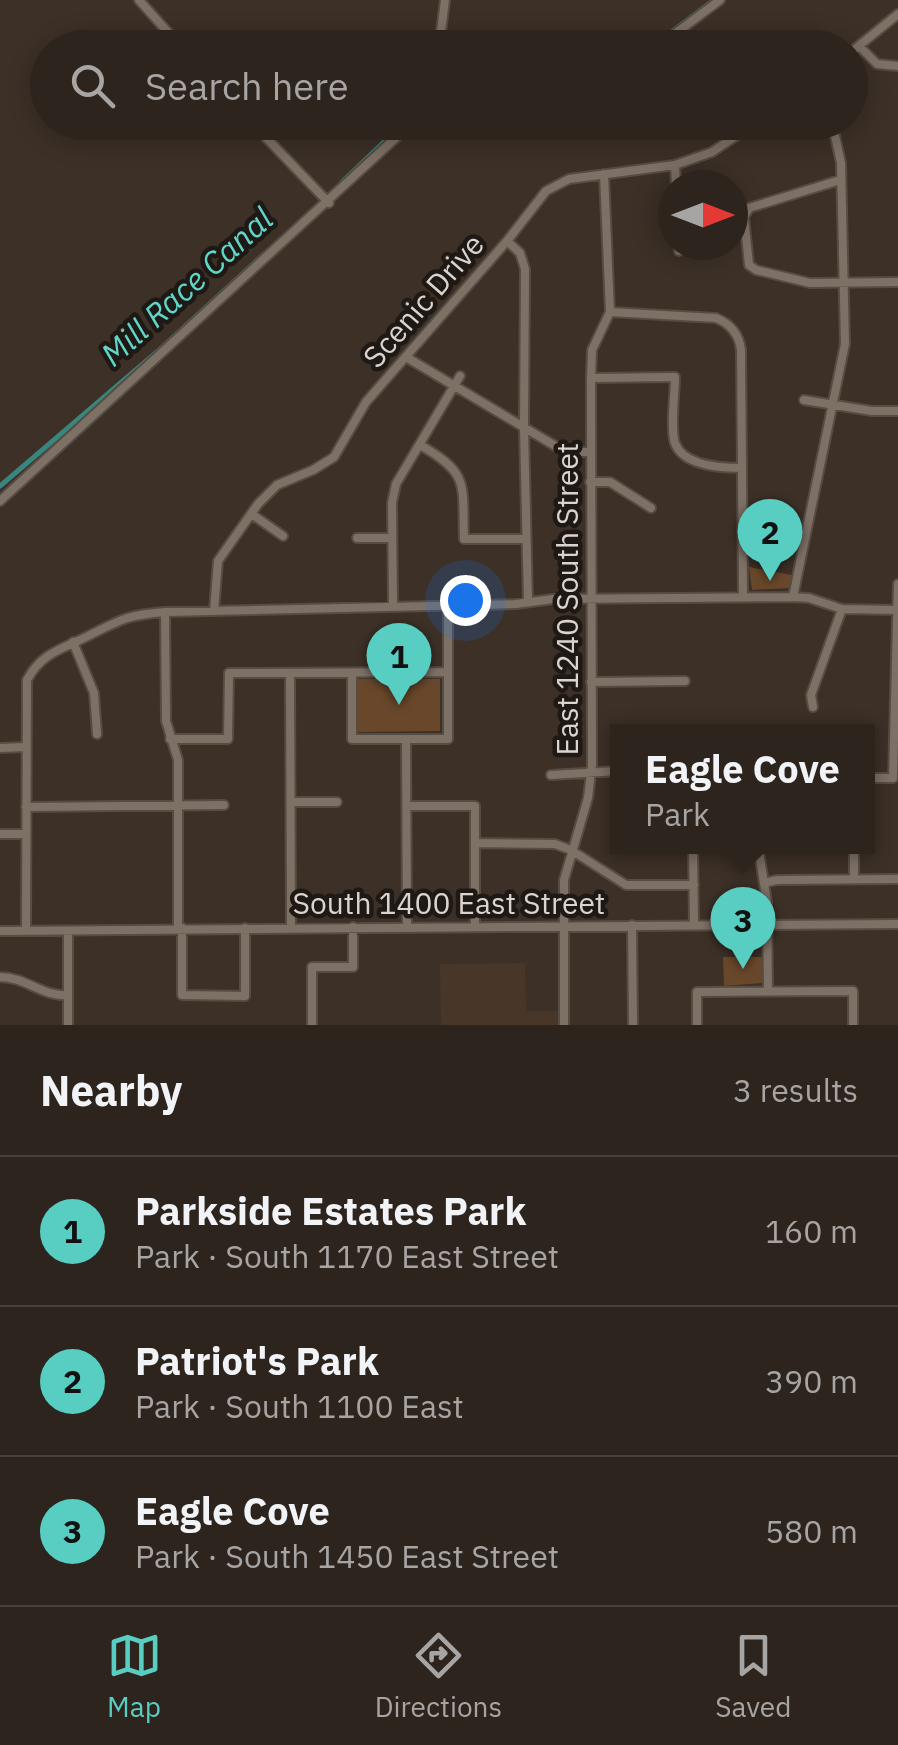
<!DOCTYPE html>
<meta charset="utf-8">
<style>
:root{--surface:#2d241d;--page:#39302a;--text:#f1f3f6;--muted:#a7a4a4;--line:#48413b;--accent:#57cec1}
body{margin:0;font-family:"IBM Plex Sans",sans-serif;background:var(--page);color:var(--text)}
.compass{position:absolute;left:658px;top:170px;width:90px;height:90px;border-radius:50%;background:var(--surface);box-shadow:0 5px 25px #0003;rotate:90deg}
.you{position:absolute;left:465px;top:600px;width:35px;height:35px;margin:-25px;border:8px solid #fff;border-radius:50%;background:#1a73e8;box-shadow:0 0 0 15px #1a73e833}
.badge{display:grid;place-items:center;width:65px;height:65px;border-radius:50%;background:var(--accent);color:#111;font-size:32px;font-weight:700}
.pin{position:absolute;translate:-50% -82px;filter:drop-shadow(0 2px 5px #0008)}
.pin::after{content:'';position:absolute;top:52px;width:35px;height:30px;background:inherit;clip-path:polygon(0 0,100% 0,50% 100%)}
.popup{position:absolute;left:610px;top:724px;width:265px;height:130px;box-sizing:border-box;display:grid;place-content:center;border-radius:0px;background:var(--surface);filter:drop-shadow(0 2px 8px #0005);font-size:32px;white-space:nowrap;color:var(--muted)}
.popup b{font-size:38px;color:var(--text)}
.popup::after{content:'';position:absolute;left:50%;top:100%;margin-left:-20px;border:20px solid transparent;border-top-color:var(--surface)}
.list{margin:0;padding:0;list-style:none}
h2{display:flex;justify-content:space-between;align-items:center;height:130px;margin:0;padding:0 40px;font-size:42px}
h2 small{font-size:32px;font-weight:400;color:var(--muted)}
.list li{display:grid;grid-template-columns:65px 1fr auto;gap:30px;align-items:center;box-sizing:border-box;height:150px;padding:0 40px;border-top:2px solid var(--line)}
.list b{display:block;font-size:38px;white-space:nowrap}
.list p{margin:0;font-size:32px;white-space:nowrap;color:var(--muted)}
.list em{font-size:32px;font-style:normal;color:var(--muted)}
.icon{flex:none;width:55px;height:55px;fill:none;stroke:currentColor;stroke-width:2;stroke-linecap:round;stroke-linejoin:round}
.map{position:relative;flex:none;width:898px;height:1025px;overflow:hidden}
.search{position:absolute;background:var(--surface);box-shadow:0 5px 25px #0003;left:30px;right:30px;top:30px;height:110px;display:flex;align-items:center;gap:25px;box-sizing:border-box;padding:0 35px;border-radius:55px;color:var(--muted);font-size:38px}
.sheet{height:580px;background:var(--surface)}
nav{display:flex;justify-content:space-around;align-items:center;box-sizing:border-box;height:140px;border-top:2px solid var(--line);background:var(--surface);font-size:28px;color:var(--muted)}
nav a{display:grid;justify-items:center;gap:5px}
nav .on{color:var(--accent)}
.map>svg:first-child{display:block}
.built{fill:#483729}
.green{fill:#69472a}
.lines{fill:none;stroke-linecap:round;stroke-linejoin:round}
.canal{stroke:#38877e;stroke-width:5}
.minor-casing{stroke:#564c44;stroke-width:12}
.minor{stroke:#7d7065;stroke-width:8}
.labels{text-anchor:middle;stroke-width:9;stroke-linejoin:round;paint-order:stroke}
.street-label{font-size:30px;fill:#dbd3cd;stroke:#1f1915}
.water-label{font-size:32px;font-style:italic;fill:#60d6c9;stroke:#1f1915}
</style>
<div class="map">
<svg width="898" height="1025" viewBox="0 0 898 1025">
<rect width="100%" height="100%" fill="#3c3027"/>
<!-- built -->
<path class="built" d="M 525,963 L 526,1011 L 558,1011 L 558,1025 L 441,1025 L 440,964 Z"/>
<!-- green -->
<path class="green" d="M 749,567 L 792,575 L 789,588 L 752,590 Z
M 358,679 L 440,679 L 440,731 L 358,732 Z
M 723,957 L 763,957 L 762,983 L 724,986 Z"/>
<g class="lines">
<!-- canal -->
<path class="canal" d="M 674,30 L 714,0
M 492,48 L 518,40 L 554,48
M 342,182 L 405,122
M 0,486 L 158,351 L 264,254"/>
<!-- minor casing -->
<g class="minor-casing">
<path id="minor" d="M 139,0 L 182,48
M 859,46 L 877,64 L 898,66
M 439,48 L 445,0
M 656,48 L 720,0
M 850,53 L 898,14
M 251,122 L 329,203
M 675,165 L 676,185
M 840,180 L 749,208 L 744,217 L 749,265 L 756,270 L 810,283 L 898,282
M 507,241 L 520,253 L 525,269 L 524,428 L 528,602
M 679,245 L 679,251
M 610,312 L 716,318 C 731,324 739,334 741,350 L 743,596
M 406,357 L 557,447 L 569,452 L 590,452
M 591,378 L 675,377 C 675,393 670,429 675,443 C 683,466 723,468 742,468
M 804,400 L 872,411 L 898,411
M 420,445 C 471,474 462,485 464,539 L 526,539
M 590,482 L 610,482 L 651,508
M 0,501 L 413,122
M 253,515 L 283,536
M 357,538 L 392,538
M 793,597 L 845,344 L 841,163 L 832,122
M 393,606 L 392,503 L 396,484 L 460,376
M 214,611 L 218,561 L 258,504 L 277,485 L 313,470 L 334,457 L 366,402 L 507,241 L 546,191 L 569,179 L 675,165 L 712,152 L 757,122
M 165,612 L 166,721 L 178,760 L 178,928
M 73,642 L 94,693 L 97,734
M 290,673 L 291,927
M 352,673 L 352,739 L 448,739 L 448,605
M 591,682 L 685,681
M 813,707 L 811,695 L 842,609
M 170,739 L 228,739 L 229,673 L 448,672
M 406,739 L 407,927
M 0,748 L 25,747
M 551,775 L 618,771
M 868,778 L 893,778 L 898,584
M 291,802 L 337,802
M 407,806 L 475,806 L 475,926
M 26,807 L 224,805
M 0,834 L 26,834
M 475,843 L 555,844 L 571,850 L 626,885 L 694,885
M 693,846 L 694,925
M 758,846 L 767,902 L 768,990
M 854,846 L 854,879
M 764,883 L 777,880 L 898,879
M 632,925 L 633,1025
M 182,928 L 182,995 L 245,996 L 245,928
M 0,931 L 898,924
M 26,931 L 27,680 C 42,652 63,649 90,635 C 122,619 128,615 165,612 L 516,604 L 553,599 L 793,597 L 809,598 L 842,609 L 898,610
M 0,977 C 26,977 42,997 68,995
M 68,1025 L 68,931
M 312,1025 L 312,967 L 353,967 L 353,927
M 564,1025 L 564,880 L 588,798 L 592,765 L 591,378 L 592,350 L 610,312 L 604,174
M 697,1025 L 697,992 L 853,991 L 853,1025"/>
</g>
<!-- minor -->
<use href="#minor" class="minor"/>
</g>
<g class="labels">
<!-- street labels -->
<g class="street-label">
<text transform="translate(424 301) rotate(-49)" y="10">Scenic Drive</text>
<text transform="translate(568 599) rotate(-90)" y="10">East 1240 South Street</text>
<text x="449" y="914">South 1400 East Street</text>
</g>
<!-- water labels -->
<g class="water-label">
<text transform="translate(187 287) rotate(-42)" y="11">Mill Race Canal</text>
</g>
</g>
</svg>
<svg class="compass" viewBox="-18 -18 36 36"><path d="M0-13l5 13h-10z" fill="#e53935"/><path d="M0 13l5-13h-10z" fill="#a7a4a4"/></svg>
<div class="you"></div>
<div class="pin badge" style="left:399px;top:705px">1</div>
<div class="pin badge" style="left:770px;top:581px">2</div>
<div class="pin badge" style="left:743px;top:969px">3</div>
<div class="popup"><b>Eagle Cove</b>Park</div>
<div class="search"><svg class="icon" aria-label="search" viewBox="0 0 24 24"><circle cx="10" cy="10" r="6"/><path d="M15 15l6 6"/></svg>Search here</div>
</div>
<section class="sheet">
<h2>Nearby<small>3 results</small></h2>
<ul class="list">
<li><span class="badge">1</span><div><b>Parkside Estates Park</b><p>Park · South 1170 East Street</p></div><em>160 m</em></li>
<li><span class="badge">2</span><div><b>Patriot's Park</b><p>Park · South 1100 East</p></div><em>390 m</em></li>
<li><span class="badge">3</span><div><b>Eagle Cove</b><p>Park · South 1450 East Street</p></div><em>580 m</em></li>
</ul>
</section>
<nav>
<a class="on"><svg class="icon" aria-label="map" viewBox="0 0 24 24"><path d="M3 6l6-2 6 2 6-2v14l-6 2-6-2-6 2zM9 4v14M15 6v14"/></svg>Map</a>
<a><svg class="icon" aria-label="directions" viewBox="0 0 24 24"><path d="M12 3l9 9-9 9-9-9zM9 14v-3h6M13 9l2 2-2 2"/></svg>Directions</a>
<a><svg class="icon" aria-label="saved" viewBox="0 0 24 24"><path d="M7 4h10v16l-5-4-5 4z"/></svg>Saved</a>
</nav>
